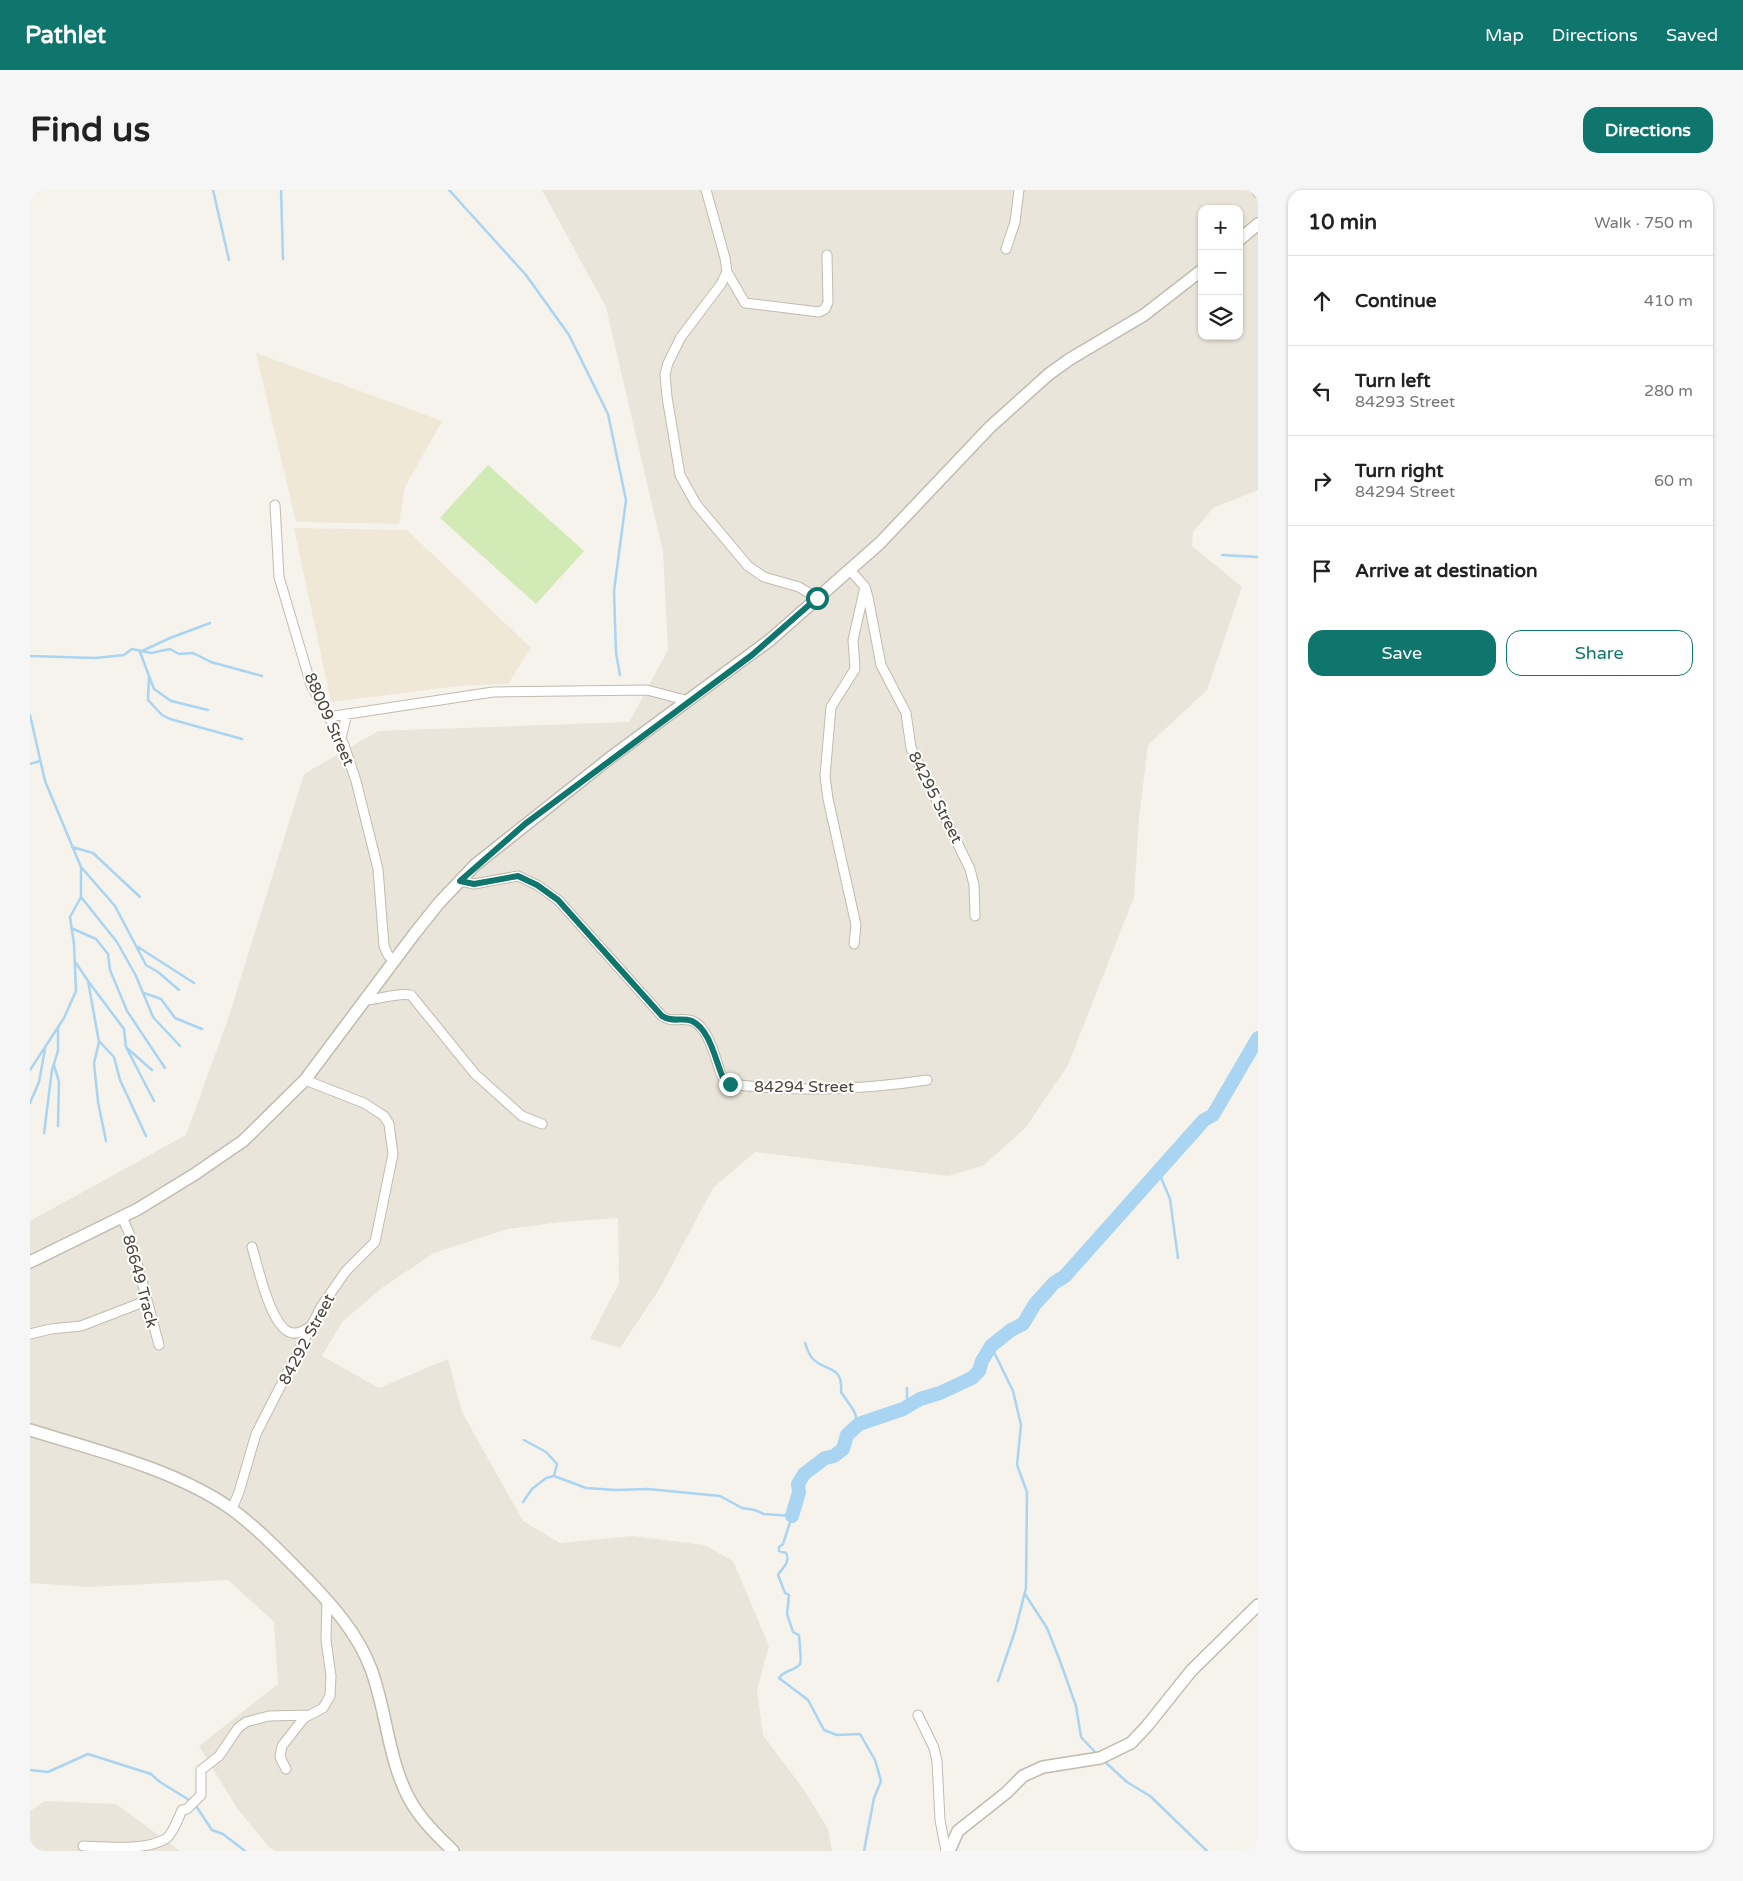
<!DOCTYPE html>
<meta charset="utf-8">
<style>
:root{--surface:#fff;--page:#f6f6f6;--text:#222;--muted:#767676;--line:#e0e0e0;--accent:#0f766e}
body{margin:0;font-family:"Varela Round",sans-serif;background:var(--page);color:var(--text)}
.controls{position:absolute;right:15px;top:15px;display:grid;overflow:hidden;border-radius:10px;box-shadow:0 1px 4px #0004}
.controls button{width:45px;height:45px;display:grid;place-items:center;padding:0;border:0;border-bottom:1px solid var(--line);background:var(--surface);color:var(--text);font:25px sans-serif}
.stop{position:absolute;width:15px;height:15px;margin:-11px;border:4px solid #0f766e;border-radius:50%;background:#fff}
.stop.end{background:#0f766e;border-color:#fff;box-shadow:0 1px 5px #0008}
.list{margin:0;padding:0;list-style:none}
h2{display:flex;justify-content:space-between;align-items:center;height:65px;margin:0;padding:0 20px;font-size:21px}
h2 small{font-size:16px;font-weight:400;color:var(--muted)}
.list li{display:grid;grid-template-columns:32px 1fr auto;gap:15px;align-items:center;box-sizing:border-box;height:90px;padding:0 20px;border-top:1px solid var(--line)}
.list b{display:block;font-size:19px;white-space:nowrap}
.list p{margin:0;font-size:16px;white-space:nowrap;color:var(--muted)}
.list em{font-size:16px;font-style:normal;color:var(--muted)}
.actions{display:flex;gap:10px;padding:15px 20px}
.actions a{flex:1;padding:11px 0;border:1px solid var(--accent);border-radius:15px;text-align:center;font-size:18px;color:var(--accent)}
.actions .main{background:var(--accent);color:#fff}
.icon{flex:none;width:28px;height:28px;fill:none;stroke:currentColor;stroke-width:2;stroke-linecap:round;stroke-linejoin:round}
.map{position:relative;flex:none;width:1228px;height:1661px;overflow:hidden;border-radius:15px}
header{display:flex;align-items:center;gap:30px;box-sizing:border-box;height:70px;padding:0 25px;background:var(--accent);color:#fff}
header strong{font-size:24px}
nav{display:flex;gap:28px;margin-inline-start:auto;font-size:18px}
.intro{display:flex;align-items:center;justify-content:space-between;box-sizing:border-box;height:120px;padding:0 30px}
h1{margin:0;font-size:35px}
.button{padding:12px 22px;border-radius:15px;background:var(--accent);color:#fff;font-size:18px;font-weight:700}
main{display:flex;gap:30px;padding:0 30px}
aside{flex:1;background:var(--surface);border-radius:15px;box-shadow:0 1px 4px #0004}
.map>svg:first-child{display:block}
.residential{fill:#eae5da;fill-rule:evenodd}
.education{fill:#efe8d6}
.green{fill:#d2eab5}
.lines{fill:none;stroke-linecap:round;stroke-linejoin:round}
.stream{stroke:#a9d4f2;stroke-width:2.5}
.river{stroke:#a9d4f2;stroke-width:14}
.minor-casing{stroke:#c2bbae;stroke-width:11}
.tertiary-casing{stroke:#c2bbae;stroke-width:14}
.minor{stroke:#fff;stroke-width:9}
.tertiary{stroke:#fff;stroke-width:11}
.route{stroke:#0f766e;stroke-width:6}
.labels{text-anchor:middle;stroke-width:4;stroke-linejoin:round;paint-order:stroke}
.street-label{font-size:16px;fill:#4b4439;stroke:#fff}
</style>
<header>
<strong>Pathlet</strong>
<nav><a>Map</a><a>Directions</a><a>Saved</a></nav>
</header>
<div class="intro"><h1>Find us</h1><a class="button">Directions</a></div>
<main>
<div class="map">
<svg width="1228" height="1661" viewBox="0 0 1228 1661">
<rect width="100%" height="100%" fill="#f6f3ec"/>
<!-- residential -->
<path class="residential" d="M 512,0 L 1228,0 L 1228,300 L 1183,318 L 1163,342 L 1162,356 L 1212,397 L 1177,500 L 1118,555 L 1109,628 L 1104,707 L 1038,875 L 996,937 L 954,975 L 918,986 L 725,962 L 683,998 L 630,1098 L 590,1158 L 560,1149 L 589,1093 L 588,1028 L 531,1032 L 478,1039 L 404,1063 L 353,1097 L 312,1132 L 292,1166 L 349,1198 L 418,1169 L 432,1222 L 493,1331 L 530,1353 L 602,1346 L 674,1355 L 703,1371 L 739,1456 L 727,1500 L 733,1545 L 774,1600 L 798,1639 L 802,1661 L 245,1661 L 238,1656 L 207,1618 L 169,1556 L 248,1494 L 244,1432 L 198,1390 L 59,1397 L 0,1393 L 0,1031 L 156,945 L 198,829 L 274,584 L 348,541 L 599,532 L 638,460 L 633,362 L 576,117 ZM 1172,19 L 1209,19 L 1209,146 L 1172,146 Z
M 15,1611 L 86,1614 L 150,1661 L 0,1661 L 0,1621 Z"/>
<!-- education -->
<path class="education" d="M 226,163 L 412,231 L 375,297 L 369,334 L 266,332 Z
M 264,338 L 377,340 L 501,458 L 478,494 L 428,496 L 301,512 Z"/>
<!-- green -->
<path class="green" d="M 458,275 L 554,361 L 506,414 L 410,328 Z"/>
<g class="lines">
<!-- stream -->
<path class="stream" d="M 183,0 L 199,70
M 251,0 L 253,69
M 419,0 L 496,85 L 539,145 L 578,224 L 596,310 L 584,401 L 586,463 L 590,485
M 1192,365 L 1228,367
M 0,466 L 65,468 L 94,465 L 102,459 L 121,463 L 140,459 L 149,464 L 163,463 L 181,472 L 232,486
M 119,486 L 118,510 L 132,525 L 140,529 L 212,549
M 178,520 L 141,511 L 124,499 L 110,462 L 140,448 L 180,433
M 0,525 L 15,591 L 51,677 L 51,707 L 40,727 L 44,754 L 46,801 L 34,828 L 0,880
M 0,574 L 10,571
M 42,657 L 63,663 L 110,707
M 51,677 L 85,716 L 116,775 L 128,782 L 149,800
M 51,707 L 87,752 L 106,786 L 123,827 L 150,856
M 41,738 L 66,749 L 78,764 L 80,780 L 97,821 L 135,878
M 108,757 L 164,793
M 46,773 L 58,791 L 69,852 L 64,873 L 68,912 L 76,951
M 58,791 L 94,839 L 96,857 L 124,911
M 114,803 L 131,809 L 145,828 L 172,839
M 70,852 L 84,867 L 90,890 L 116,946
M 97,858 L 122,880
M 24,875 L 29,892 L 28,936
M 0,913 L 9,892 L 15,859
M 14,943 L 22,880 L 28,861 L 28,838
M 1129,983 L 1140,1009 L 1148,1068
M 775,1153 C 777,1158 779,1165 782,1168 C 796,1183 813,1174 811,1202 L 824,1221 L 829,1235
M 961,1156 L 983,1201 L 991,1235 L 987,1275 L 997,1302 L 996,1398 L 985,1441 L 968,1491
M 877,1198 L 877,1210 L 882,1213
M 494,1250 L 516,1262 L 527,1274 L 524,1286
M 493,1312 L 502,1299 L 516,1288 L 524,1286 L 556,1298 L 586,1300 L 618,1299 L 690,1306 L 712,1318 L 725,1320 L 734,1324 L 762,1326 L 753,1354 L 749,1357 L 749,1361 L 756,1363 C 761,1372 752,1378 748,1385 L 755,1403 L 759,1405 L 757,1424 L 763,1442 L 769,1445 C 769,1449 772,1472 770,1474 C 765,1481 754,1480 749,1488 L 778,1510 L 794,1540 L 807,1545 L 830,1544 L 845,1570 L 851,1591 L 844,1608 L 834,1661
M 995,1404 L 1017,1438 L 1030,1471 L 1046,1516 L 1051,1547 L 1067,1564
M 1073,1570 L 1097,1592 L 1120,1606 L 1177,1661
M 0,1580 L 18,1582 L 58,1564 L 121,1584 L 130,1592 L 164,1613 L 182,1640 L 193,1644 L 215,1661"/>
<!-- river -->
<path class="river" d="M 762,1326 L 769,1302 L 768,1294 L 774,1284 L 795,1268 L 804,1266 L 813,1259 L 817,1245 L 829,1234 L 873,1219 L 890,1209 L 910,1203 L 942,1188 L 949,1181 L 952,1171 L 961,1156 L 981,1140 L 993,1134 L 1005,1114 L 1024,1093 L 1035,1086 L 1174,930 L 1183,925 L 1228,848"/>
<!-- minor casing -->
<g class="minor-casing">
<path id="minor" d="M 676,0 L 695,68 L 697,82 L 691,94 L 651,147 L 638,173 L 635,184 L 637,207 L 650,285 L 666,314 L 718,376 L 734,387 L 769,397 L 787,408
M 1226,0 L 1228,3
M 976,59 L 985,32 L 989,0
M 697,82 L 715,113 L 789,122 L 795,119 L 798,112 L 797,65
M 245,315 L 249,387 L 281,495 L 314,555 L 326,591 L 348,679 L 354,756 L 358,765 L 364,771
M 820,380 L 835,397 L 838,407 L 851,475 L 876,523 L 881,558 L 940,679 L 944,695 L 945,726
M 298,527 L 463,502 L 617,500 L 659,511
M 311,548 L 317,524
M 430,691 L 444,694 L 488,686 L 507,695 L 528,710 L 632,826 C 641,833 648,828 659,830 C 678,833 685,868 691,884 L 694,890 L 700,894 C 765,902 832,900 897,890
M 824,754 L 826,735 L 798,609 L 795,586 L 801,517 L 825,479 L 823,450 L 835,397
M 335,810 C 349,810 368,802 381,805 L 445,884 L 492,926 L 512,934
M 92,1027 L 99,1043 L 129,1155
M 222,1057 C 228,1076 241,1141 263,1143 C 270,1144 276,1139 281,1136
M 0,1144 L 21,1139 L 51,1136 L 116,1111
M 202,1319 L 209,1302 L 226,1244 L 291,1117 L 316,1081 L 345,1052 L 363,964 L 359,934 L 354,926 L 334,913 L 275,890
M 888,1525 L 904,1558 L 907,1571 L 910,1630 L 916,1661
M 256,1579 L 250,1567 L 252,1556 L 274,1528 L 293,1518 L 300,1506 L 301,1486 L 296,1450 L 297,1410
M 53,1656 C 78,1657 117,1661 137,1648 C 144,1641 148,1629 152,1620 L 157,1619 L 171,1605 L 171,1580 L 189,1566 L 208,1538 L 216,1532 L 239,1526 L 280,1525"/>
</g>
<!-- tertiary casing -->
<g class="tertiary-casing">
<path id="tertiary" d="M 1209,50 L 1228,34
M 0,1072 L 108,1019 L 165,984 L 213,951 L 275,890 L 385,743 L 409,713 L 445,675 L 580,568 L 740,450 L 850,353 L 960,237 L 1019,184 L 1040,169 L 1114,125 L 1172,80
M 0,1240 C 65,1260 144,1279 200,1318 C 228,1338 254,1366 278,1390 C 303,1416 328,1444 341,1479 C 357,1522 358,1572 381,1612 C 392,1631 408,1646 423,1661
M 919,1661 L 928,1641 L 976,1603 L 993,1586 L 1013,1577 L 1070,1568 L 1101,1553 L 1117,1536 L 1161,1481 L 1228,1415"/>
</g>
<!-- minor -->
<use href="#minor" class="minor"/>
<!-- tertiary -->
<use href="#tertiary" class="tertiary"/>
</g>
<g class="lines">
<!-- route -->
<path class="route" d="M 700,894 L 694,890 C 686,874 681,840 662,831 C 652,827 642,833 632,826 L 528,710 L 507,695 L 488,686 L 444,694 L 430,691 L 495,634 L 722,465 L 787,408"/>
</g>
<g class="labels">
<!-- street labels -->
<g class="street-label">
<text transform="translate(300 529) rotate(66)" y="6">88009 Street</text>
<text transform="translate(906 607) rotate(63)" y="6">84295 Street</text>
<text x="774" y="902">84294 Street</text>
<text transform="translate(111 1091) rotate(75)" y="6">86649 Track</text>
<text transform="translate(276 1149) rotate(-62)" y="6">84292 Street</text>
</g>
</g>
</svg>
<div class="controls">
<button>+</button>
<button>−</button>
<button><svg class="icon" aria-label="layers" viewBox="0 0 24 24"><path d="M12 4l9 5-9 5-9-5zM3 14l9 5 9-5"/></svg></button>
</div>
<div class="stop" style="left:787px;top:408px"></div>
<div class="stop end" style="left:700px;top:894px"></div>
</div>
<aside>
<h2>10 min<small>Walk · 750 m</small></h2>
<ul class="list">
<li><svg class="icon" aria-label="ahead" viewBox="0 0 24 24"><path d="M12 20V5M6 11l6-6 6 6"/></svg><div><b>Continue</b></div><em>410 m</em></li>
<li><svg class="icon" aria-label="left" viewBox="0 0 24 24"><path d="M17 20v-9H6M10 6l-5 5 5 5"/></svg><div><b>Turn left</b><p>84293 Street</p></div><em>280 m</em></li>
<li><svg class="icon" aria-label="right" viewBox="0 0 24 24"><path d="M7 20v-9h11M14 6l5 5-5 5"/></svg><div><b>Turn right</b><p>84294 Street</p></div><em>60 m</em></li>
<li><svg class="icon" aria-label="arrive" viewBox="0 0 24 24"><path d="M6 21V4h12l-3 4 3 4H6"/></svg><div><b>Arrive at destination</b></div></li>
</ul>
<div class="actions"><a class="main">Save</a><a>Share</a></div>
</aside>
</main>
